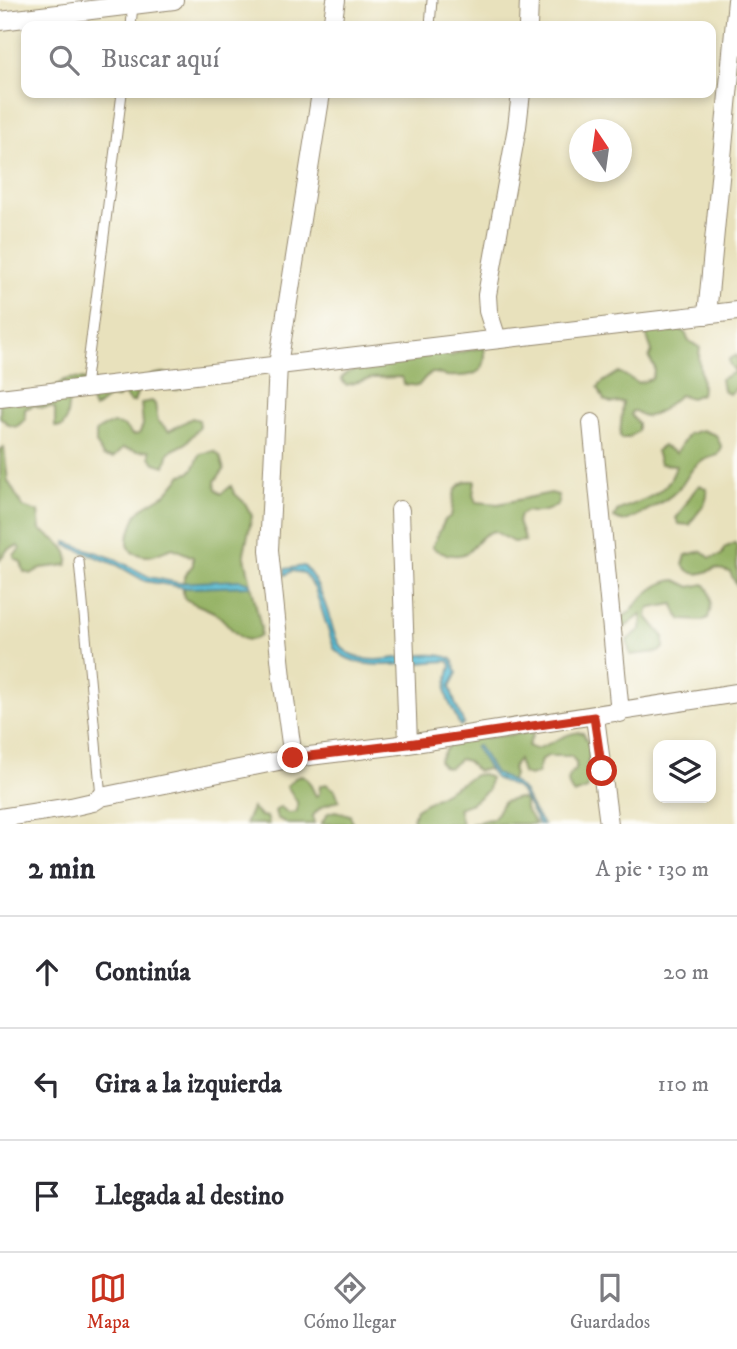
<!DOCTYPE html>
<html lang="es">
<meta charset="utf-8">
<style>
:root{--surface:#fff;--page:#f7f7f7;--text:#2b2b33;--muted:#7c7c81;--line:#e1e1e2;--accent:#c8321e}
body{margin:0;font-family:"IM FELL DW Pica",serif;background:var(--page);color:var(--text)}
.controls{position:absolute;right:21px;bottom:21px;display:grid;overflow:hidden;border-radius:14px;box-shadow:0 4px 10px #0003}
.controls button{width:63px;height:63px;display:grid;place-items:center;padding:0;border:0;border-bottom:2px solid var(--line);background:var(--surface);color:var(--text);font:35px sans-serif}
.compass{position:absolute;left:569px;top:119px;width:63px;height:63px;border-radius:50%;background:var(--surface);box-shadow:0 4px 10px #0003;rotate:347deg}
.stop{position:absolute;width:21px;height:21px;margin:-16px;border:5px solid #c8321e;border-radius:50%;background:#fff}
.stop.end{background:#c8321e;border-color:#fff;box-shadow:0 2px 7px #0008}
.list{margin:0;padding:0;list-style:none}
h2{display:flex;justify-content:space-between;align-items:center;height:91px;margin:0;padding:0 28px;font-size:30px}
h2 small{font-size:23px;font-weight:400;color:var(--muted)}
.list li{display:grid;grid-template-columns:46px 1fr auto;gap:21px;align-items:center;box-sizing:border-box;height:112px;padding:0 28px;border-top:2px solid var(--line)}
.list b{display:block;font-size:26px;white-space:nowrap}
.list em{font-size:23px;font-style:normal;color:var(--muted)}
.icon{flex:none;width:38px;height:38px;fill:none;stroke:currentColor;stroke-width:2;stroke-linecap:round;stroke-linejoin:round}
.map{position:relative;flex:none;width:737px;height:824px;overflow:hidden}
.search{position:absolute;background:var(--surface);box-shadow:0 4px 10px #0003;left:21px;right:21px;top:21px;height:77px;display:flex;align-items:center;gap:18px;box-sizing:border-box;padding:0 24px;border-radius:14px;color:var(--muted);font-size:26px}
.sheet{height:427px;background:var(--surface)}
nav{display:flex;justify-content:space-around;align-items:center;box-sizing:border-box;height:98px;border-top:2px solid var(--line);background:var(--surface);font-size:19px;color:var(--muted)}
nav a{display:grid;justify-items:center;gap:4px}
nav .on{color:var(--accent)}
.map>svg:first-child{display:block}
.forest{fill:#96b366;stroke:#686e42;stroke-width:2}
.water{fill:#58bdd6;stroke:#4a747a;stroke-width:2}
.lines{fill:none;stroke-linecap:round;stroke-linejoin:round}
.lane-casing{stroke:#92866d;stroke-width:11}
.street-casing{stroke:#92866d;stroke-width:20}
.lane{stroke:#fff;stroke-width:9}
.street{stroke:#fff;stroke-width:18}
.route{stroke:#c8321e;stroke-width:9}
</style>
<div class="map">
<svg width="737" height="824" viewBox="0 0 737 824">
<rect width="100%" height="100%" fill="#fdfcf7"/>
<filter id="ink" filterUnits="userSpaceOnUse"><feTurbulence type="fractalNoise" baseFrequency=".0143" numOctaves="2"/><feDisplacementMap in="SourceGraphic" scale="14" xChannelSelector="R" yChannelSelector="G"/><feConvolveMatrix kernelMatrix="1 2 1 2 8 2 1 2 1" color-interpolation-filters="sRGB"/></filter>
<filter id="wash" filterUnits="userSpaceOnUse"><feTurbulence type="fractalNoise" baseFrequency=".00686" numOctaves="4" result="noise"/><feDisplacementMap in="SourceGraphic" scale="28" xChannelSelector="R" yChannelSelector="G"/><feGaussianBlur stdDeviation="1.57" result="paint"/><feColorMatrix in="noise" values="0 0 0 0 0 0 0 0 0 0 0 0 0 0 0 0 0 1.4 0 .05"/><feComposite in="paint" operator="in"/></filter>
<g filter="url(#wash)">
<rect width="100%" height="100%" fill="#e8e1bc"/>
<!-- forest -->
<path class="forest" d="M 669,326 L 671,332 L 680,329 L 686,334 L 688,340 L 700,348 C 696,364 705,378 701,394 L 691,398 L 680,395 C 667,404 661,414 645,417 L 635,411 L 632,411 L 631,415 L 638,424 L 638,431 L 629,437 L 622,439 L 620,435 L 623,402 L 611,403 L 604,400 L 598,387 L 603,382 L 619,372 L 638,383 L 652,379 L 655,368 L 649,358 L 652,351 L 646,334 L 650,328 Z
M 484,347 C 490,377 468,377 446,376 C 440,375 435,371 430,374 C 425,376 422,382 418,386 L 404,384 L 402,377 L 373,378 L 346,385 L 341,379 L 346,373 L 375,364 L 436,354 L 451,356 L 457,353 Z
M 737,355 L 737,388 L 729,394 L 723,390 L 721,379 L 735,372 L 729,363 L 729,359 Z
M 164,373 L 174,377 L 181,376 L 184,378 C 184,398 165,389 156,380 L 145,380 L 140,385 L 134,402 L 131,402 L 121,392 L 118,398 L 108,398 L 94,409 L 90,399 L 70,394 L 66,421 L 62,427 L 55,427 L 55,409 L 52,407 L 42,408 L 35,405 L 25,409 L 25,420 L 16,427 L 9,425 L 0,417 L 0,402 L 2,400 L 22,402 L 35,394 L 50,395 C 67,362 94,389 121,385 C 136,383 148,374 164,373 Z
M 152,401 L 155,404 L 158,421 L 169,431 L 192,418 L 199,420 L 200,427 L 185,444 L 169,452 L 165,466 L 155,463 L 150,457 L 150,450 L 137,451 L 123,448 L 113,458 L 103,456 L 96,443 L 96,432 C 109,422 123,420 132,435 L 139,434 L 143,425 L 141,403 Z
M 702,430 L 716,435 L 722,448 L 718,455 C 684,464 694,477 673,494 C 668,499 630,521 624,521 C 619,522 619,520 614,518 L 617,511 C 641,500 670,495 676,465 L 660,464 L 656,451 L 663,446 L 676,453 L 688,434 Z
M 4,447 L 8,481 L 23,507 L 38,512 L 40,529 C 51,539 74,547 67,565 L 41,568 L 31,574 L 24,572 L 21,562 L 14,558 L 14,555 L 20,549 L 18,546 L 8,549 L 0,560 L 0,450 Z
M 214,451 L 220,456 L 224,470 L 215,481 L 216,489 L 221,494 L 231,486 L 234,493 L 245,503 L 252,516 L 244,553 L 261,628 L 260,636 C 240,650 230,622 215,613 C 205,607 194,605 184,598 C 181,586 184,574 193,565 L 193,557 L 173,548 C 155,553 152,561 132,552 L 128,545 L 128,538 L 136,516 L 141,509 L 167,493 L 182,475 L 189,473 L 194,468 L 200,454 Z
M 467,481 L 475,481 L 473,495 L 476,502 L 498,504 L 551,493 L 558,495 L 559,503 C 550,511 538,514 526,511 L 520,515 L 518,522 L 525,541 L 513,542 L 494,531 C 473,536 476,557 453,555 C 444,554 439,553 432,547 L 445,520 L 451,516 C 455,499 449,489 467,481 Z
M 700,485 L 707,489 C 709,506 696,511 690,525 L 679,524 L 676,518 C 686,508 688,495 700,485 Z
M 735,543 L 737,547 L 737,586 L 730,572 L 716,568 C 704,573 693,579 683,565 L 686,555 L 702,551 L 710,558 L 722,555 L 724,548 Z
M 676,580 L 690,587 L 704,584 C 713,592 712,607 708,618 L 702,621 L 682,620 L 677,615 L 674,604 L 651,608 L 648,610 L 647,617 L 664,637 L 664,648 L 658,652 L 630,655 L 627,640 L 641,629 L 642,614 L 624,628 L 620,627 L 619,620 C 624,615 630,613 633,608 C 644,595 658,581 676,580 Z
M 534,732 L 528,746 L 535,749 C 552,745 568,730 583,733 C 591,747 591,752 587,766 C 585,773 589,782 587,789 L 574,794 C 566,785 566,776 576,769 L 576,762 L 571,756 L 548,756 L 541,760 L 537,774 L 529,776 L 522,773 L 518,760 L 512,768 L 514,775 L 510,782 L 487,769 L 477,771 L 467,761 L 460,759 L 449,768 L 442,766 L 439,760 L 451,742 Z
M 483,774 L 490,778 L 488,790 L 472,803 L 458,808 L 462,824 L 417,824 L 413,819 L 416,809 L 475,775 Z
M 302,775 L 308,780 L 316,796 L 319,794 L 320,786 L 326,784 L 335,790 L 339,800 C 328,804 319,806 313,816 L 314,824 L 288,824 L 277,818 L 275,811 L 280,807 L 289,813 L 297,812 L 297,802 L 287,786 L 295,778 Z
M 518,798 L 525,800 L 525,809 L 536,824 L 470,824 L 494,818 L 503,802 Z
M 252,808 L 260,816 L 267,817 L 269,824 L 245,824 Z
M 335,811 L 350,815 L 353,824 L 321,824 L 328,813 Z"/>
<!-- water -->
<path class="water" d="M 66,542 L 115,559 L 149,577 L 178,583 L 241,580 L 250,583 L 250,586 L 188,588 L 145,581 L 117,565 L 66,545 Z
M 304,566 C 317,580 324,601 330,619 C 333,629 335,641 342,648 C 372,676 419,644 452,659 L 457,673 L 450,686 L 455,703 L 464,724 L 460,726 C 448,694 441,703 451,666 L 449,661 C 415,661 358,676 334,648 L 315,589 L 304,573 L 292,571 L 285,575 L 285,569 Z
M 478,746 L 495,773 L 517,785 L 524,792 L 532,809 L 543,824 L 539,824 L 521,792 L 515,787 L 495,778 L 475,747 Z"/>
</g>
<g filter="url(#ink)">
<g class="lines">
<!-- lane casing -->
<g class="lane-casing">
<path id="lane" d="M 131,26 L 133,5
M 430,26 L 432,0
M 85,387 L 122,93
M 79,561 L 101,797"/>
</g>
<!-- street casing -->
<g class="street-casing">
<path id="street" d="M 0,21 L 174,0
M 332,26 L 336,0
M 528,26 L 529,0
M 321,93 L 278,365 L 272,490 L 269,550 L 282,678 L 293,758 L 408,744 L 737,693
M 707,315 L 737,0
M 497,339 L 488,311 L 487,295 L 517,127 L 521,93
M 0,398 L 737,311
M 592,423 L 620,713
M 400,510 L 408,744
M 595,717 L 609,824
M 0,818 L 71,807 L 93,802 L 101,797 L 293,758"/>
</g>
<!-- lane -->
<use href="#lane" class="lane"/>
<!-- street -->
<use href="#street" class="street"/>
</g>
</g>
<g class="lines" filter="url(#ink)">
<!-- route -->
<path class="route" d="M 293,758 L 408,744 L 594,717 L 602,771"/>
</g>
</svg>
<div class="controls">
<button><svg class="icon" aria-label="layers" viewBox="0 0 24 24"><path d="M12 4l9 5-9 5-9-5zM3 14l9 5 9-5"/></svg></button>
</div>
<svg class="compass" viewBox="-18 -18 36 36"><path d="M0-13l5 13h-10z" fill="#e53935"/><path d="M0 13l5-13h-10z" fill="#7c7c81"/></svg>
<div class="stop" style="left:602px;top:771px"></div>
<div class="stop end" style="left:293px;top:758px"></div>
<div class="search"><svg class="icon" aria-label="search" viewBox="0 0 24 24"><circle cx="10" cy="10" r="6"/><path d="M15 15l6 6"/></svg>Buscar aquí</div>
</div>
<section class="sheet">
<h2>2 min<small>A pie · 130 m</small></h2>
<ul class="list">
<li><svg class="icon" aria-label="ahead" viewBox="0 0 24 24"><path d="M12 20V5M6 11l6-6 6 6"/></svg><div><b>Continúa</b></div><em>20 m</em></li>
<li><svg class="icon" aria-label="left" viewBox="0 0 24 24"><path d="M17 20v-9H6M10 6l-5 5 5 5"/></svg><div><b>Gira a la izquierda</b></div><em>110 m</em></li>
<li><svg class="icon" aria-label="arrive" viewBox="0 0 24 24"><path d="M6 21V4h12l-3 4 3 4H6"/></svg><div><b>Llegada al destino</b></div></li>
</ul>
</section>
<nav>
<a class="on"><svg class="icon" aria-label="map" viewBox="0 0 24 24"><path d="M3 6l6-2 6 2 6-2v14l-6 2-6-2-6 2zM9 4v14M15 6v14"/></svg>Mapa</a>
<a><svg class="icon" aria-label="directions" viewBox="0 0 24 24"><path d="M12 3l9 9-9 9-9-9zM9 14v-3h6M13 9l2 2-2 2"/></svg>Cómo llegar</a>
<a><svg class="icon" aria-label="saved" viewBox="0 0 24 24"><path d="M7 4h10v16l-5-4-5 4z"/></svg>Guardados</a>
</nav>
